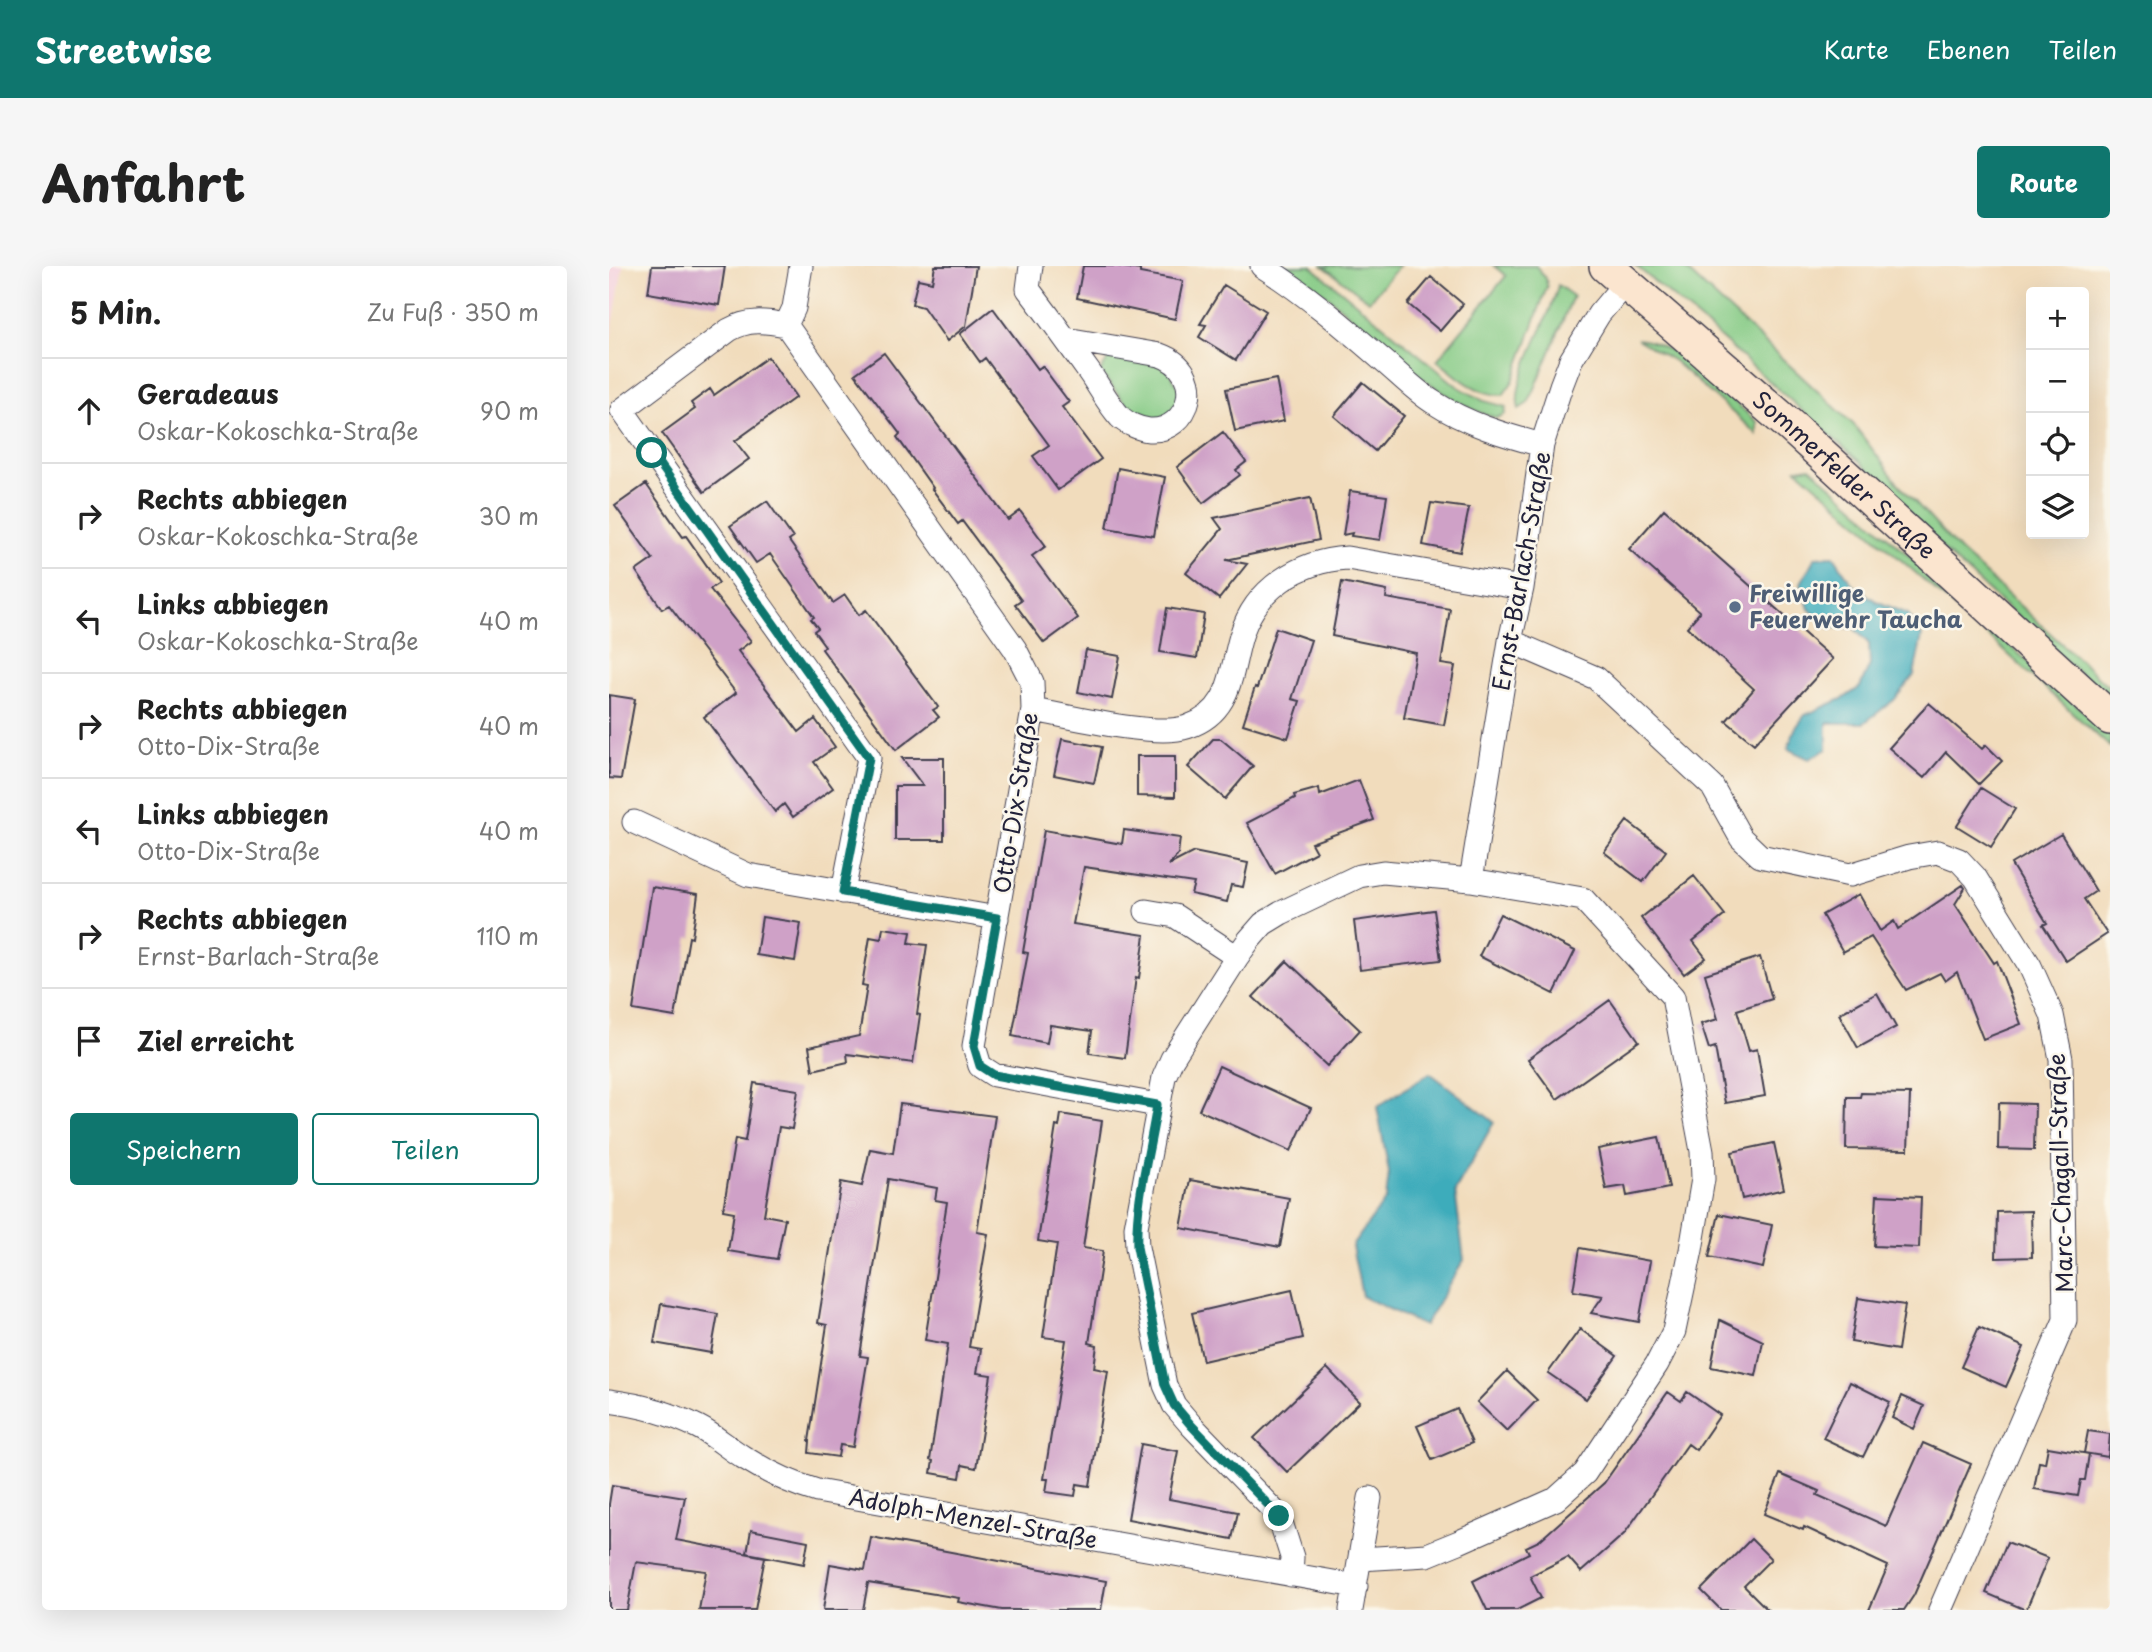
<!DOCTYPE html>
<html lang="de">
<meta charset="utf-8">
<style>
:root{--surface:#fff;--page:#f6f6f6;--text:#222;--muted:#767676;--line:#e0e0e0;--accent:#0f766e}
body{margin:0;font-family:"Playpen Sans",sans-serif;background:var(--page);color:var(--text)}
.controls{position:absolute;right:21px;top:21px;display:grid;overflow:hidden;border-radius:7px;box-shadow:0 7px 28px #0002}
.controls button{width:63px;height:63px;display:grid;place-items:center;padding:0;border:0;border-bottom:2px solid var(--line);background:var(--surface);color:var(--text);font:35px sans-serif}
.stop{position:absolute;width:21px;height:21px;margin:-16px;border:5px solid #0f766e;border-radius:50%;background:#fff}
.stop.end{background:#0f766e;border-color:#fff;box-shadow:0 2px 7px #0008}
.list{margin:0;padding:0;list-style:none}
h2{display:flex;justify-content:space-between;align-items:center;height:91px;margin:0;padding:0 28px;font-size:30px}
h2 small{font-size:23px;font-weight:400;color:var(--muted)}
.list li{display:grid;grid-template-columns:46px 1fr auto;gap:21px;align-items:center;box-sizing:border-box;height:105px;padding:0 28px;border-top:2px solid var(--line)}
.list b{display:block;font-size:26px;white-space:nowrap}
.list p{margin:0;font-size:23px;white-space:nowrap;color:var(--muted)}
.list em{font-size:23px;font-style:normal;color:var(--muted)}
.actions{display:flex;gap:14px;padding:21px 28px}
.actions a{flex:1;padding:16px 0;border:2px solid var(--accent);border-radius:7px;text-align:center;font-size:24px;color:var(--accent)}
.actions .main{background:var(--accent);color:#fff}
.icon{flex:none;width:38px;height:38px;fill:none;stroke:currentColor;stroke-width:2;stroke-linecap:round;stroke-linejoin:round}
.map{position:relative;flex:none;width:1501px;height:1344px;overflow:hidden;border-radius:7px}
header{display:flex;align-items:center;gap:42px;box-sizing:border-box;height:98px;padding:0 35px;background:var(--accent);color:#fff}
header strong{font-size:33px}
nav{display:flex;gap:38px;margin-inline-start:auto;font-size:24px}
.intro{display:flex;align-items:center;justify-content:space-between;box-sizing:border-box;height:168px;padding:0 42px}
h1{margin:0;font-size:49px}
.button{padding:18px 32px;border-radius:7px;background:var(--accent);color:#fff;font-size:24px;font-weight:700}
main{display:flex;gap:42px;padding:0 42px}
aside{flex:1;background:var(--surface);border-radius:7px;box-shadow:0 7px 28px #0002}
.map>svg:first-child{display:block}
.built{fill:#f4cfdd}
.green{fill:#85ca85;stroke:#547660;stroke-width:2}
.water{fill:#3dacbb;stroke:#30677b;stroke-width:2}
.building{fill:#cfa1c7}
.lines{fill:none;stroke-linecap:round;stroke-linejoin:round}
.street-casing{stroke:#413e4e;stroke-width:25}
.secondary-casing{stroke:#413e4e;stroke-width:36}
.street{stroke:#fff;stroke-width:23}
.secondary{stroke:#fbe5cf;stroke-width:33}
.route{stroke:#0f766e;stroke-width:9}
.service-dot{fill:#5c6f8a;stroke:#fbf7ec;stroke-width:2.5}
.labels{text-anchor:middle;stroke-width:5;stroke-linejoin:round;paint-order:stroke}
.street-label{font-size:23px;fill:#22223b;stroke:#fbf7ec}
.service-label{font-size:23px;font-weight:bold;fill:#4e5e75;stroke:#fbf7ec;text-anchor:start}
</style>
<header>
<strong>Streetwise</strong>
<nav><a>Karte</a><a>Ebenen</a><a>Teilen</a></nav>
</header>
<div class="intro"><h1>Anfahrt</h1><a class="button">Route</a></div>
<main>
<aside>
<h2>5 Min.<small>Zu Fuß · 350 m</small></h2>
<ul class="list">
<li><svg class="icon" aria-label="ahead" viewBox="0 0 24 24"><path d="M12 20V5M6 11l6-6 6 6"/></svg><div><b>Geradeaus</b><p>Oskar-Kokoschka-Straße</p></div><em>90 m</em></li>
<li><svg class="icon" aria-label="right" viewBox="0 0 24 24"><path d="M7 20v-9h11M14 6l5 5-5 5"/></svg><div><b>Rechts abbiegen</b><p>Oskar-Kokoschka-Straße</p></div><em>30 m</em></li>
<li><svg class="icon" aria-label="left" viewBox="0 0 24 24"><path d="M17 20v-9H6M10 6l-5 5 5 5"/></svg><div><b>Links abbiegen</b><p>Oskar-Kokoschka-Straße</p></div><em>40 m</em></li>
<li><svg class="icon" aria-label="right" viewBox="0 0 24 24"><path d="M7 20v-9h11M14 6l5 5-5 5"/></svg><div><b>Rechts abbiegen</b><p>Otto-Dix-Straße</p></div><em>40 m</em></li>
<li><svg class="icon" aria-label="left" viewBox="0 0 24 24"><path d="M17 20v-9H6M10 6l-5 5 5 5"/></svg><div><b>Links abbiegen</b><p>Otto-Dix-Straße</p></div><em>40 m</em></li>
<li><svg class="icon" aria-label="right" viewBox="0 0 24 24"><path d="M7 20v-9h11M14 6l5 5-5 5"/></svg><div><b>Rechts abbiegen</b><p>Ernst-Barlach-Straße</p></div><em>110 m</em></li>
<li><svg class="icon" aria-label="arrive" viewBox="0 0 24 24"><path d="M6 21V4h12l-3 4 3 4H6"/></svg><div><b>Ziel erreicht</b></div></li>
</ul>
<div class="actions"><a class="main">Speichern</a><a>Teilen</a></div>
</aside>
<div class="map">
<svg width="1501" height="1344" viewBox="0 0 1501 1344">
<rect width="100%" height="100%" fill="#fbf7ec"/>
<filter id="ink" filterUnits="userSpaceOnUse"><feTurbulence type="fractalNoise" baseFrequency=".0143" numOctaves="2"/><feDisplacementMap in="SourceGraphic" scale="14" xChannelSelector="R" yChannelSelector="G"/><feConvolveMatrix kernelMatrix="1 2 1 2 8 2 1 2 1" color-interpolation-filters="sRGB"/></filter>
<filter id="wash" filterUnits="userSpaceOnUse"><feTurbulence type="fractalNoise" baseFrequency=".00686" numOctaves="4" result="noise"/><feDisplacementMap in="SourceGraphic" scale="28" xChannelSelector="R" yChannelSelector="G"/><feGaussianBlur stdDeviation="1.57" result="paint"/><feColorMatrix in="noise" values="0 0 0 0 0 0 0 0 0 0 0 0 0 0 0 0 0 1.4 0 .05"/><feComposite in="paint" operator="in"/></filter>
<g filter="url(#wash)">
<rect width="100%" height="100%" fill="#f1dcbc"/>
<!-- built -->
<path class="built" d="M 0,0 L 14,0 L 0,82 Z"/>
<!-- green -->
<path class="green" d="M 676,0 L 702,0 L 848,120 L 875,135 L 897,141 L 896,148 L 888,152 C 826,136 762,65 712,25 C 701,16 688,8 676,0 Z
M 714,0 L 790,0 L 760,35 Z
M 885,0 L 927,0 L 937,13 L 938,21 L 904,115 L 894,129 C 869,130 846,109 828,94 L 897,10 Z
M 1027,0 L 1073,0 L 1245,159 L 1288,216 L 1351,285 L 1501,422 L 1501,435 L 1343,292 L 1251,196 L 1098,60 Z
M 949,19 L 964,30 L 925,125 L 919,137 L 910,143 C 901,114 943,52 949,19 Z
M 1028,73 C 1068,76 1118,130 1148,156 L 1148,168 L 1065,95 Z
M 502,88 L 551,99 L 561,106 L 572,126 L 560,151 L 539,154 L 525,148 L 491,106 Z
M 1201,201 L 1501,469 L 1501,481 L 1388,378 L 1188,203 Z"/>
<!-- water -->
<path class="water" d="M 1225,290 L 1244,319 L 1267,335 L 1299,348 L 1313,370 L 1305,409 L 1285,434 L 1255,457 L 1218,457 L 1218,483 L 1200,493 L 1179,483 L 1186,463 L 1196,449 L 1235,432 L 1251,421 L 1261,399 L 1260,378 L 1245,362 L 1221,362 L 1200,343 L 1192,317 L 1206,291 Z
M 821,807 L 885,856 L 846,925 L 855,994 L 815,1060 L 753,1030 L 743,980 L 777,933 L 780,906 L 768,841 Z"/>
<g id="blocks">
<!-- building -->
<path class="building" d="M 43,0 L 116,0 L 110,39 L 39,27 Z
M 326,0 L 367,0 L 357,60 L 338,75 L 314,41 L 303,38 L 309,13 L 323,16 Z
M 474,0 L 508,0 L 531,4 L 531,7 L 574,15 L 566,53 L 468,32 Z
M 822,11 L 854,38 L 831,65 L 799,38 Z
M 615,19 L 657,45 L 627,94 L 590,71 L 597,59 L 591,58 Z
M 384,42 L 429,103 L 433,100 L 460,136 L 453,141 L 492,193 L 449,224 L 424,190 L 440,179 L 376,92 L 371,96 L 351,68 Z
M 275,87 L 399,254 L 411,245 L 437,280 L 423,290 L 469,352 L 435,377 L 406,338 L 412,334 L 353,255 L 349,258 L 323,223 L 324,222 L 288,171 L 291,168 L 246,108 Z
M 159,91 L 187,131 L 126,175 L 140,193 L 95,226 L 53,167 L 86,143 L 82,137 L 101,123 L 105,129 Z
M 667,113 L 675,155 L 626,165 L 617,123 Z
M 754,116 L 795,150 L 766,185 L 725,150 Z
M 614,166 L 637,196 L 627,204 L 631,209 L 594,237 L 568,201 Z
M 509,202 L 556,211 L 545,270 L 498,262 Z
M 37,218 L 74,271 L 77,270 L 110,317 L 101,323 L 142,375 L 129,385 L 190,466 L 206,453 L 226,481 L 205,496 L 224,522 L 184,551 L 175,538 L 166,546 L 95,451 L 127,427 L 60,339 L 53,343 L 27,305 L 44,293 L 6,240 Z
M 741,225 L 778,230 L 771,274 L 742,270 L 743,267 L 734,269 Z
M 701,232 L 710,274 L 617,294 L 638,298 L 610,333 L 577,307 L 613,263 L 605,252 Z
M 158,235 L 184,272 L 180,275 L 224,337 L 236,329 L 250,349 L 257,344 L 329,441 L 324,444 L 330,451 L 287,484 L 213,383 L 216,380 L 205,365 L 209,362 L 202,353 L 205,351 L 161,288 L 147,297 L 121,260 Z
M 822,237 L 860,242 L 851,286 L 814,279 Z
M 1055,243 L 1224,393 L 1145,478 L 1117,455 L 1145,423 L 1078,361 L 1091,346 L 1020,283 Z
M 733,316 L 778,325 L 777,332 L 841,343 L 832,398 L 846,400 L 835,459 L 795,452 L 807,387 L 723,370 Z
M 558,342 L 595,348 L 588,392 L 551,386 Z
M 667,362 L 702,374 L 683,433 L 691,435 L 679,472 L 634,458 L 646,421 L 648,422 Z
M 477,384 L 511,390 L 503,433 L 469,426 Z
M 0,429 L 26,433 L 12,513 L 0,512 Z
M 1320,437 L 1373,483 L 1377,479 L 1393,495 L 1370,518 L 1337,486 L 1315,512 L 1280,482 Z
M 453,473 L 493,481 L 485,517 L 445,509 Z
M 604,473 L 612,473 L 644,500 L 616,533 L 579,501 Z
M 528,490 L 566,490 L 566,531 L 528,530 Z
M 293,492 L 335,492 L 335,574 L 286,574 L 286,520 L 314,520 Z
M 750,514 L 765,554 L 702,577 L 707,586 L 666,608 L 638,557 L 686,532 L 685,529 L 710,522 L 711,529 Z
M 1372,522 L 1406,543 L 1382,581 L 1348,560 Z
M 1018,555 L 1057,585 L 1034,616 L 995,586 Z
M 435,564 L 513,578 L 515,564 L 571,572 L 569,588 L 560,599 L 585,586 L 639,597 L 634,621 L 622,619 L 618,636 L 582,628 L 585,617 L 475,601 L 464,658 L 536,669 L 530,712 L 527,711 L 516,792 L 480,787 L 483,765 L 441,759 L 438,777 L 403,770 L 419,687 L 414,686 Z
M 1452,568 L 1487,625 L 1475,633 L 1498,668 L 1457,695 L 1434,659 L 1438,657 L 1402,598 Z
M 1085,610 L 1116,649 L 1084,675 L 1097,692 L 1075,708 L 1032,652 Z
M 1354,619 L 1356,622 L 1346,638 L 1385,697 L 1388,695 L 1412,758 L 1374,773 L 1348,706 L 1336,715 L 1331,707 L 1297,724 L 1262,671 L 1234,686 L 1213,649 L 1250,628 L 1271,665 L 1285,655 L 1289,663 Z
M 43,621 L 89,628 L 83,672 L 80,671 L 66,751 L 24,744 Z
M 825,644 L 832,694 L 751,704 L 745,655 Z
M 891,648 L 966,685 L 945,728 L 870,690 Z
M 153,651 L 192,657 L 186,695 L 147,689 Z
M 274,662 L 302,666 L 300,677 L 318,679 L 308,748 L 311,749 L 304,797 L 238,788 L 239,796 L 204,804 L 200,781 L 250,770 L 258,720 L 253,719 L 261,671 L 272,673 Z
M 1151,691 L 1163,733 L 1128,744 L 1140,785 L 1148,783 L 1156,830 L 1116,837 L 1106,781 L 1100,783 L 1092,758 L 1109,753 L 1096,708 Z
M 678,695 L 751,764 L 718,800 L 644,731 Z
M 1268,727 L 1287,761 L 1249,782 L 1230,748 Z
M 1001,734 L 1030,775 L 948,833 L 919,793 Z
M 610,800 L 702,842 L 682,885 L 590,844 Z
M 145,817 L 189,824 L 183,863 L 170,861 L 155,949 L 176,953 L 168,993 L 119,985 L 125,946 L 114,944 L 126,873 L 136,875 Z
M 1252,827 L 1301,828 L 1299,884 L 1237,883 L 1238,831 L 1251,831 Z
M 1390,837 L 1426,838 L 1425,884 L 1389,883 Z
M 291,838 L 386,850 L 368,966 L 379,968 L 360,1081 L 372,1083 L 368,1107 L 382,1109 L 367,1202 L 353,1199 L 351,1212 L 322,1207 L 324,1195 L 321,1194 L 339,1078 L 316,1074 L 338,936 L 326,934 L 328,922 L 279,913 L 251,1090 L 259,1091 L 244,1181 L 231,1179 L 229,1191 L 200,1187 L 201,1175 L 200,1175 L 218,1059 L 209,1057 L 232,916 L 253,920 L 261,883 L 284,887 Z
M 452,848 L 493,855 L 474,982 L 494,985 L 480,1077 L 488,1079 L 485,1102 L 499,1105 L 481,1220 L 468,1218 L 466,1230 L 437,1226 L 439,1213 L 435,1213 L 457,1074 L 434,1071 L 448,978 L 429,975 L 447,860 L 450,861 Z
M 1050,871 L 1060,922 L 1018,930 L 1016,920 L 997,923 L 989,883 Z
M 1165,877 L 1175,923 L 1133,933 L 1123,886 Z
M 581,914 L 680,932 L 671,981 L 572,962 Z
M 1268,929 L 1312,931 L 1310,982 L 1265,980 Z
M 1422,945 L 1423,991 L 1387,992 L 1388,946 Z
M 1110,948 L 1163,959 L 1154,1002 L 1100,991 Z
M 971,982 L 1041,995 L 1030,1056 L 982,1047 L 994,1030 L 964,1025 Z
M 683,1024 L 694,1072 L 594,1095 L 583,1047 Z
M 1249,1032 L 1296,1039 L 1289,1084 L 1242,1076 Z
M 52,1038 L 109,1048 L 102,1087 L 45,1077 Z
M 1111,1054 L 1154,1075 L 1147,1110 L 1102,1101 Z
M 1370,1061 L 1415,1081 L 1397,1121 L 1352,1101 Z
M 971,1063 L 1008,1090 L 977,1133 L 939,1107 Z
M 718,1102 L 751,1136 L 678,1206 L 645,1172 Z
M 898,1105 L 928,1134 L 898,1165 L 868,1136 Z
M 1241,1116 L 1281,1136 L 1254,1191 L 1214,1172 Z
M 1059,1126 L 1072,1135 L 1078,1126 L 1111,1149 L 1087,1184 L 1079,1178 L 1015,1268 L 972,1306 L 959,1291 L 921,1310 L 932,1332 L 908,1344 L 878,1344 L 864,1315 L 920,1287 L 917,1281 L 930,1275 L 995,1217 Z
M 1293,1130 L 1315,1140 L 1305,1163 L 1283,1152 Z
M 848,1143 L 863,1177 L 823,1194 L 808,1160 Z
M 1479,1165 L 1501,1168 L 1499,1191 L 1475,1187 Z
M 1314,1177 L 1362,1198 L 1305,1329 L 1295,1344 L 1260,1344 L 1279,1300 L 1195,1261 L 1194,1264 L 1155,1248 L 1171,1208 L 1210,1225 L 1208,1229 L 1277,1260 Z
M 532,1178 L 569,1185 L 560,1233 L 629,1246 L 623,1273 L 519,1253 Z
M 1439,1181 L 1480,1188 L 1476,1214 L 1472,1214 L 1469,1230 L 1425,1223 L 1430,1196 L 1436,1197 Z
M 3,1219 L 76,1231 L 67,1274 L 156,1291 L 146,1344 L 90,1344 L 97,1305 L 27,1296 L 18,1344 L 0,1344 L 0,1238 Z
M 142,1264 L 199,1275 L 195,1298 L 138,1287 Z
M 262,1271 L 497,1315 L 492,1344 L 393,1344 L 349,1336 L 350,1332 L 259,1317 L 254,1344 L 214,1344 L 221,1298 L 256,1304 Z
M 1142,1273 L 1162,1293 L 1135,1320 L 1159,1344 L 1112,1344 L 1092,1324 Z
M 1398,1276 L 1439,1292 L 1417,1344 L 1377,1327 Z"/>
</g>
</g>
<g filter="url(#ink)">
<use href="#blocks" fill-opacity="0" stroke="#413e4e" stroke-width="2"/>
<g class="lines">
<!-- street casing -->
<g class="street-casing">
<path id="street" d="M 192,0 L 185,42 L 177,59 L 406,383 L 423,416 L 424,444 L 365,780 L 371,800 L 385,809 L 548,839
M 422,0 L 419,23 C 440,50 460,78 480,106 C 490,120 499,138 511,151 C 517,157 530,163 540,164 C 581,167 599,106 551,89 L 457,73
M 653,0 C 696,27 733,59 771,92 C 788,106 805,124 824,136 C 858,158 895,169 933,179
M 177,59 C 156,55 139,53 120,64 L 13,144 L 260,492 L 234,626
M 901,375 L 987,412 L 1103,520 L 1132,572 L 1151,590 L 1241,609 L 1300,591 L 1329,586 L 1350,594 L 1366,611 L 1421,700 L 1443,749 L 1452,793 L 1456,1054 L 1331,1344
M 424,444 C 460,450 547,472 578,461 C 623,446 621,407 632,370 C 646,323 690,295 738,292 L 913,322
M 25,556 L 139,609 L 388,652
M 862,614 L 901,375 L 913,322 L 933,179 L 952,120 L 962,94 L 990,48 L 1017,16
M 537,645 L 566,650 L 628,691
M 0,1135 C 31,1139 61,1147 89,1161 C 105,1169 119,1182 134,1191 C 158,1206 181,1217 208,1225 L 747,1320
M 682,1309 L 683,1291 L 670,1250 L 582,1159 L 565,1139 L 556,1119 L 528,981 L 527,961 L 555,811 L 563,793 L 628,691 L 640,674 L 654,658 L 672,647 L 750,610 L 774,606 L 862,614 L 974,633 L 1064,731 L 1093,885 L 1094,913 L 1082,984 L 1065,1065 L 1048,1098 L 976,1207 L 947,1233 L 850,1276 L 818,1289 L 751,1293
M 742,1344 L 761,1232"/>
</g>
<!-- secondary casing -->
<g class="secondary-casing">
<g id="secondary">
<path id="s1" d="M 997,0 L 1185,163 L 1501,452"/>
</g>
</g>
<!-- street -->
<use href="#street" class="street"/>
<!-- secondary -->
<use href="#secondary" class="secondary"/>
</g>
</g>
<g class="lines" filter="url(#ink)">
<!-- route -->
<path class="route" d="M 43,187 L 260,492 L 234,626 L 388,652 L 365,780 L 371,800 L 385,809 L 548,839 C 541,886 526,935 528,981 L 556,1119 L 565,1139 L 582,1159 L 670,1250"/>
</g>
<!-- markers -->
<circle class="service-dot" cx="1126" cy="341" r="7"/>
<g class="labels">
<!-- street labels -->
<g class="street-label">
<text dy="8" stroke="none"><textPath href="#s1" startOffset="317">Sommerfelder Straße</textPath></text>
<text transform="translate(913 305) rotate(-80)" y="8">Ernst-Barlach-Straße</text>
<text transform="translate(407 537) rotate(-81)" y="8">Otto-Dix-Straße</text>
<text transform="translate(1452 907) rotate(-92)" y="8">Marc-Chagall-Straße</text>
<text transform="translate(364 1253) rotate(10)" y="8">Adolph-Menzel-Straße</text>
</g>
<!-- service labels -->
<g class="service-label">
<text x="1140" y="336">Freiwillige<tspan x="1140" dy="26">Feuerwehr Taucha</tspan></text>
</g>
</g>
</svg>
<div class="controls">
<button>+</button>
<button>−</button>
<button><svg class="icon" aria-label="locate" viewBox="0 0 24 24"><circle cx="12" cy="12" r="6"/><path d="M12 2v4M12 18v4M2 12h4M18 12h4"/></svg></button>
<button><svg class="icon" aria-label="layers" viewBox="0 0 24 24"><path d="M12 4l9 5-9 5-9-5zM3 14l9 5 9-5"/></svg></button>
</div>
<div class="stop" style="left:43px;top:187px"></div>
<div class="stop end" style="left:670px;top:1250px"></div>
</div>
</main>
